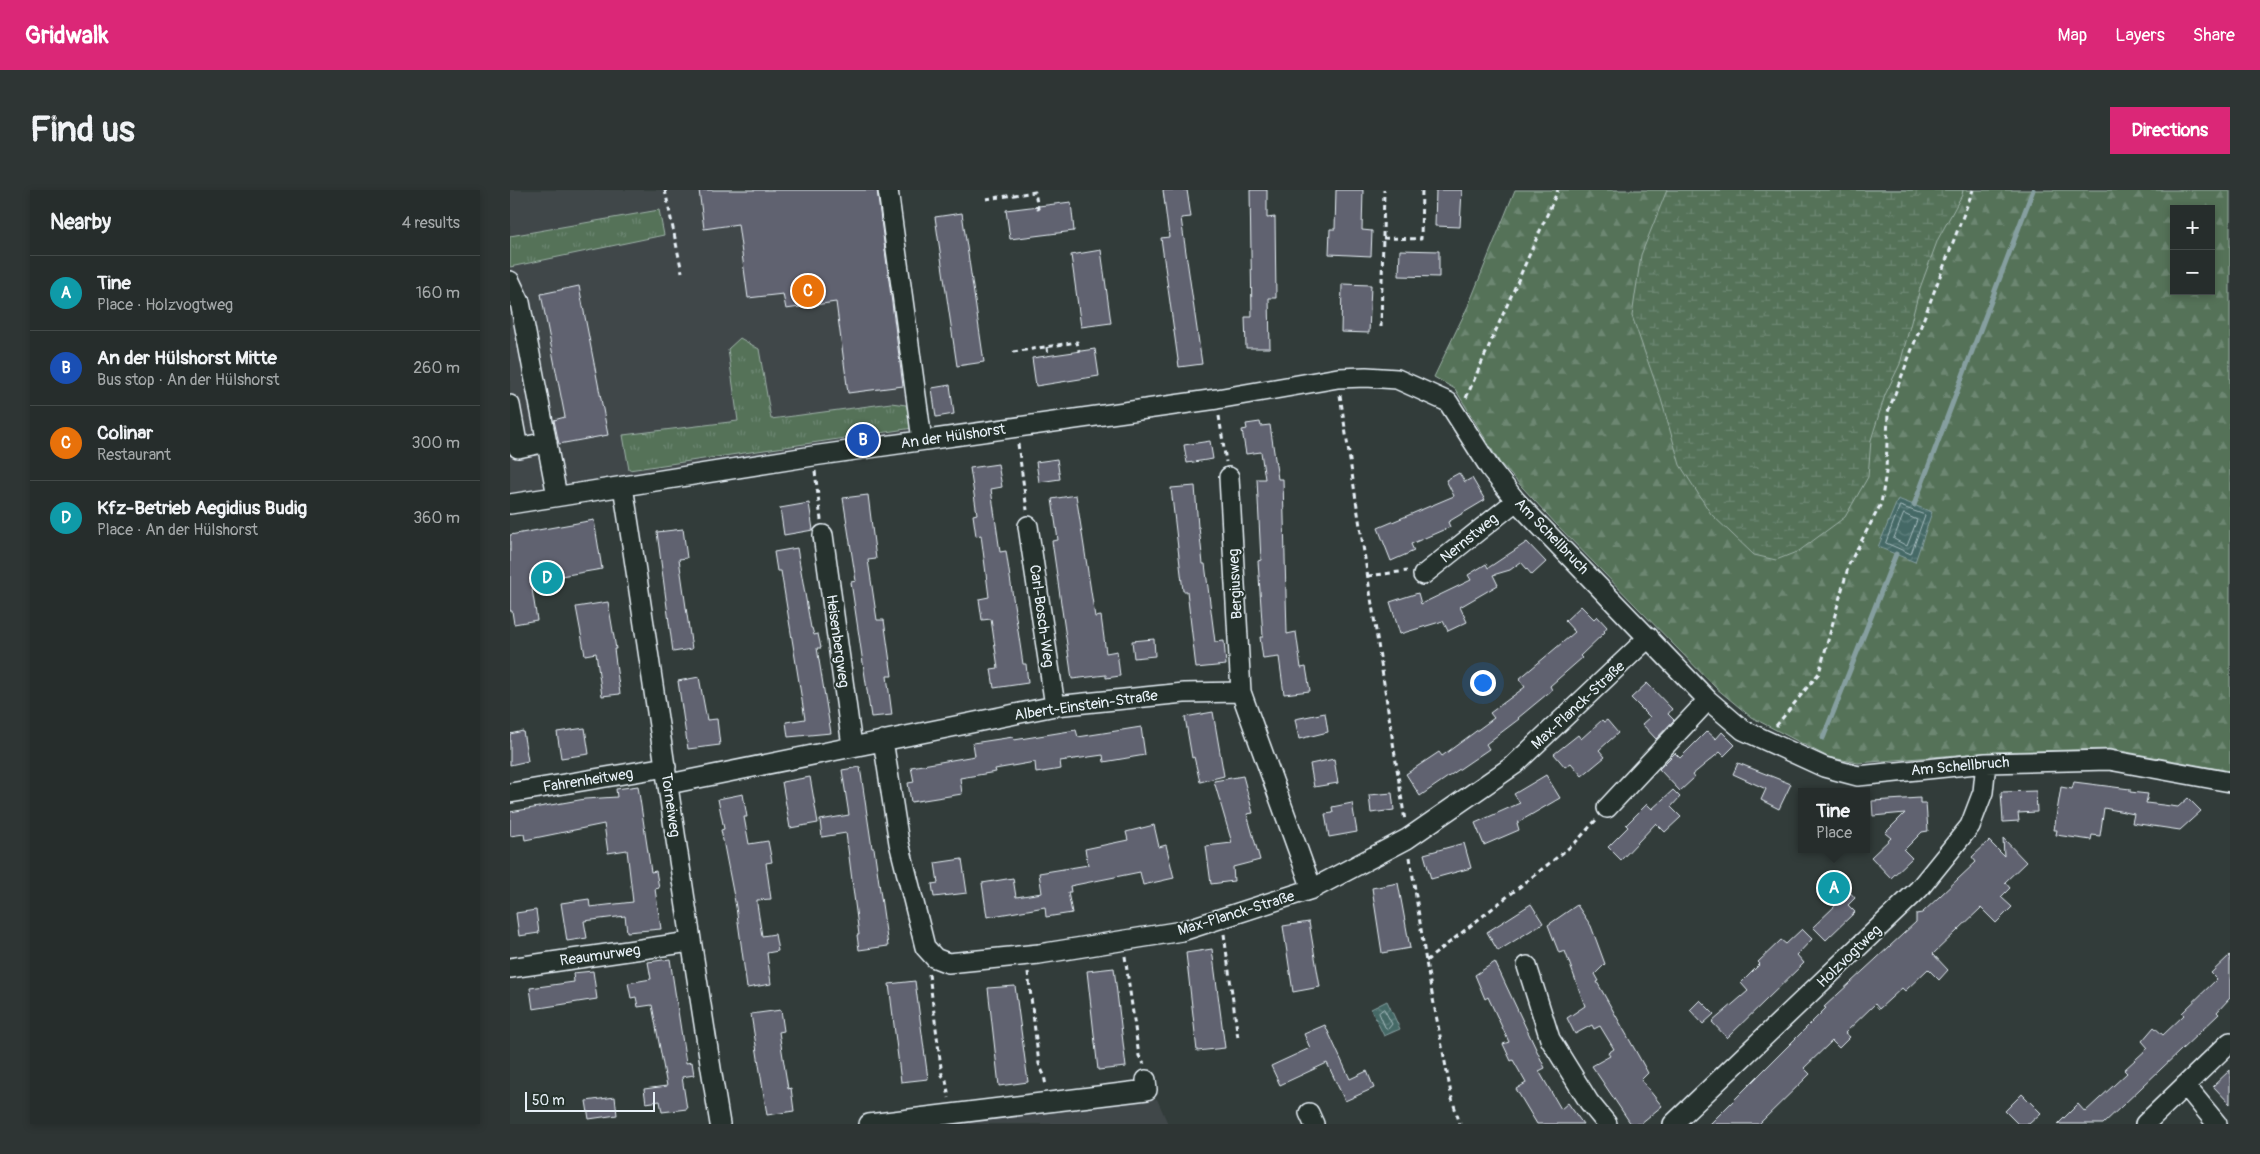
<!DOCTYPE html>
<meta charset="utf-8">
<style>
:root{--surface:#262d2c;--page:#2e3534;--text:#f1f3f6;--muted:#a4a8a9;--line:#424948;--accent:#db2777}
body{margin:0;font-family:Pangolin,sans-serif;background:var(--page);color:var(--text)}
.controls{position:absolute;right:15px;top:15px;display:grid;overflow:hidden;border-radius:0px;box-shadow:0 2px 8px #0003}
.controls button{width:45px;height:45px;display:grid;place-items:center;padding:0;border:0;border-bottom:1px solid var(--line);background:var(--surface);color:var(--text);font:25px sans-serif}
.scale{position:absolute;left:15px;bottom:12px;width:130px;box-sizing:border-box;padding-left:5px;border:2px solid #e8f1f8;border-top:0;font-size:14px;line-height:18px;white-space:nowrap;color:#e8f1f8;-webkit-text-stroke:4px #26332d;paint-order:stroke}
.you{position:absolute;left:972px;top:492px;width:18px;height:18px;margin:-12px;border:4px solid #fff;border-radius:50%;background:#1a73e8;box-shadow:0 0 0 8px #1a73e833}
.badge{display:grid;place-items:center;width:32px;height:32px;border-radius:50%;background:var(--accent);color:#fff;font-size:16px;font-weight:700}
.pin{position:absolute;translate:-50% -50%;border:2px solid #fff;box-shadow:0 1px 5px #0006}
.popup{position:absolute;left:1288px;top:598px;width:72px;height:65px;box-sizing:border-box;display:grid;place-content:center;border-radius:0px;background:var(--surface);filter:drop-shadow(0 1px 4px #0005);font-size:16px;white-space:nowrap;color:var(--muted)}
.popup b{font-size:19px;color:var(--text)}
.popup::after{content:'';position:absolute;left:50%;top:100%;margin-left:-10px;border:10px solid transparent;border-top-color:var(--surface)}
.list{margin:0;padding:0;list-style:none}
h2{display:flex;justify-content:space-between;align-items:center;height:65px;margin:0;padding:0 20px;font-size:21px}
h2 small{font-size:16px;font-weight:400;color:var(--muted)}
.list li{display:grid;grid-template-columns:32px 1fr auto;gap:15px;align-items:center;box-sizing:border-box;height:75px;padding:0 20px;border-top:1px solid var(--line)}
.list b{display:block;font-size:19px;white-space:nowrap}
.list p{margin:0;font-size:16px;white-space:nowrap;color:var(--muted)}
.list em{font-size:16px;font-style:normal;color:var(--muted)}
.map{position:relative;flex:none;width:1720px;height:934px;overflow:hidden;border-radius:0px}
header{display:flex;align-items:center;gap:30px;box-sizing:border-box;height:70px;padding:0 25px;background:var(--accent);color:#fff}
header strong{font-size:24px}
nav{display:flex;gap:28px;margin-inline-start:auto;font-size:18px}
.intro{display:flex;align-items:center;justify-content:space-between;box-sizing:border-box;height:120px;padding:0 30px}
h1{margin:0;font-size:35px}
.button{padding:12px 22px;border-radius:0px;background:var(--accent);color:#fff;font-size:18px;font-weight:700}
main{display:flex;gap:30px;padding:0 30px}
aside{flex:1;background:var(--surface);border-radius:0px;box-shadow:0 2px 8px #0003}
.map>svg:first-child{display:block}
.built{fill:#40474a}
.grass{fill:url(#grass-tufts);stroke:#9eb2a8}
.forest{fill:url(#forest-firs);stroke:#9eb2a8;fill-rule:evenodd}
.wetland{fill:url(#wetland-marsh);stroke:#9eb2a8}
.water{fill:url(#water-waves);stroke:#869fa0}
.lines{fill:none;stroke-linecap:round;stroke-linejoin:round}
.shore{stroke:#a6bbbe;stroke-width:1}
.stream{stroke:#869fa0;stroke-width:5}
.building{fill:#61626f;stroke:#e8f1f8}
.minor-casing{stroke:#e8f1f8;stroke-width:22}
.path{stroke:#e8f1f8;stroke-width:3;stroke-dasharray:5 4;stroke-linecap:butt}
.minor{stroke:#26332d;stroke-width:19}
.labels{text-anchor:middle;stroke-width:4;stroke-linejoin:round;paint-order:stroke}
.street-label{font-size:15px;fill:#e8f1f8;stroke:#26332d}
</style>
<header>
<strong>Gridwalk</strong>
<nav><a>Map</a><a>Layers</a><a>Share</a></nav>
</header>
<div class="intro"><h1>Find us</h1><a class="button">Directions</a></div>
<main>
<aside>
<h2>Nearby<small>4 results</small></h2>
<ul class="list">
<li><span class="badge" style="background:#0f9aa8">A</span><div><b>Tine</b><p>Place · Holzvogtweg</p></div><em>160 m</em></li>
<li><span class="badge" style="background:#1a4fb4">B</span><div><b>An der Hülshorst Mitte</b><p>Bus stop · An der Hülshorst</p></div><em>260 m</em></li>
<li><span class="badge" style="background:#e8710a">C</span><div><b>Colinar</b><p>Restaurant</p></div><em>300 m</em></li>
<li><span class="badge" style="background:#0f9aa8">D</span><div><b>Kfz-Betrieb Aegidius Budig</b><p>Place · An der Hülshorst</p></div><em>360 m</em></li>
</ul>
</aside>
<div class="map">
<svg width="1720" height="934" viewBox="0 0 1720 934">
<defs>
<pattern id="grass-tufts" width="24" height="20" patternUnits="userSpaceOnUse" patternTransform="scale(1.25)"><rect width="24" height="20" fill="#557259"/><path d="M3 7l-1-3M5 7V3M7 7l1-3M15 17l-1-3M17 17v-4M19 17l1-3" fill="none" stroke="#6d8772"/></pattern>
<pattern id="forest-firs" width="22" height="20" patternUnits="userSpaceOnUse" patternTransform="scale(1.25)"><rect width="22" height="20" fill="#557259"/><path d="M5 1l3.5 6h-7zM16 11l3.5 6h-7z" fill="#6d8772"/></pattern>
<pattern id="wetland-marsh" width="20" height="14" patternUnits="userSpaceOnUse" patternTransform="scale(1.25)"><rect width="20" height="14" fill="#557259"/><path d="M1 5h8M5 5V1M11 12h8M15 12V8" fill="none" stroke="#6d8772"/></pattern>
<pattern id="water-waves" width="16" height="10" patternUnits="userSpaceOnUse" patternTransform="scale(1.25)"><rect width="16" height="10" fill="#446966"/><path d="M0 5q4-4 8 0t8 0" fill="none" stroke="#5f7f7d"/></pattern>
</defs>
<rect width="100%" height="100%" fill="#323c3a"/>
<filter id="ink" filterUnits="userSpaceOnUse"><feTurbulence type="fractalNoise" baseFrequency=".02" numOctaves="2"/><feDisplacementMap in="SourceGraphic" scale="10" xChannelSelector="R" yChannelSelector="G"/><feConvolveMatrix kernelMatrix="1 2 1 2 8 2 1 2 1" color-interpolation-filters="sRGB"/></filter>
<g filter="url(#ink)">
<!-- built -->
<path class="built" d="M 0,0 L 385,0 L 419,249 L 0,315 Z
M 647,909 L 658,934 L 441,934 Z"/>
<!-- grass -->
<path class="grass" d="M 149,20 L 154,45 L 0,77 L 0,46 Z
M 230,148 L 249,159 L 261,229 L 381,213 L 396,215 L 403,238 L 119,280 L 113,245 L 228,231 L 218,159 Z"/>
<!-- forest -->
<path class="forest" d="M 1005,0 L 1720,0 L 1720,581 L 1600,559 L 1483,562 L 1348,573 L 1318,567 L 1241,527 L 1206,498 L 1046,334 L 990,273 L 945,199 L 924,187 L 959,114 ZM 1664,19 L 1701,19 L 1701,101 L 1664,101 Z"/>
<!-- wetland -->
<path class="wetland" d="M 1157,0 L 1453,0 L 1452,5 L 1428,49 L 1410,98 L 1390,174 L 1375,205 L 1361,250 L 1358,287 L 1335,327 L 1289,361 L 1266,370 L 1244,365 L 1201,324 L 1170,275 L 1151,209 L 1122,126 L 1131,65 Z"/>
<!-- water -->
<path class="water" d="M 1388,309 L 1422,322 L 1405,372 L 1368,357 Z
M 877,811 L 890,839 L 874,846 L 861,819 Z"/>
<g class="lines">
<!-- shore -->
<path class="shore" d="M 1390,316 L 1415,325 L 1401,364 L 1376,353 Z
M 1394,324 L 1407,330 L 1397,356 L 1384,349 Z
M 874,819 L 882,834 L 878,839 L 875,837 L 869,823 Z"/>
<!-- stream -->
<path class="stream" d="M 1404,315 L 1523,0
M 1313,548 L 1386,364"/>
</g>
<!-- building -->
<path class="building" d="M 189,0 L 367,0 L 393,196 L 338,203 L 326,112 L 276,119 L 273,104 L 238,108 L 228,34 L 194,39 Z
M 653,0 L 677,0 L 681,27 L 671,28 L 692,174 L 669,177 L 651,48 L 659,47 Z
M 740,0 L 757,0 L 757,28 L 765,27 L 766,108 L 759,108 L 760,158 L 736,158 L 735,127 L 742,127 Z
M 826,0 L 853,0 L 852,40 L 862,41 L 861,66 L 819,64 L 820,39 L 825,39 Z
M 926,0 L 952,0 L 950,37 L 925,36 Z
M 561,12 L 564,41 L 500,49 L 496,20 Z
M 452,23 L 474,172 L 447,176 L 425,27 Z
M 591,60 L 601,133 L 571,137 L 561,65 Z
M 890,60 L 929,61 L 929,87 L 889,86 Z
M 832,94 L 861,95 L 859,143 L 831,142 Z
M 69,96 L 98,245 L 49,254 L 44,230 L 55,227 L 31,104 Z
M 585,159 L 589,186 L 526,196 L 522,168 Z
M 440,195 L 444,224 L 426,227 L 422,198 Z
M 750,232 L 751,236 L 760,235 L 768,289 L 773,289 L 777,444 L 786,442 L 791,478 L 796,477 L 800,501 L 774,504 L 769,467 L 753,469 L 750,447 L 753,447 L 748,371 L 751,370 L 747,289 L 755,289 L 751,262 L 736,264 L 732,240 L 737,239 L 736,234 Z
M 700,251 L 703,269 L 677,273 L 674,255 Z
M 547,269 L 550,289 L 529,292 L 526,272 Z
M 488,274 L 492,297 L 481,299 L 490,362 L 496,361 L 513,474 L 516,474 L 518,493 L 484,498 L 481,479 L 488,478 L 481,429 L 472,430 L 469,409 L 479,407 L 471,345 L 466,346 L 463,325 L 467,324 L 460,278 Z
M 949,283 L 955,292 L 962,288 L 975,310 L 938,332 L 940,337 L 901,354 L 904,361 L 881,371 L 868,338 L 944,306 L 936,290 Z
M 685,296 L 688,337 L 689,337 L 693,374 L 695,374 L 705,452 L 714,451 L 716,475 L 686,478 L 677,401 L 673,401 L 661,298 Z
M 358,305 L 366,369 L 358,370 L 367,430 L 374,430 L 382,486 L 377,486 L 382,525 L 361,527 L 341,392 L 346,391 L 333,308 Z
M 566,305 L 585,427 L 591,426 L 596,463 L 607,461 L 610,486 L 596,488 L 596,485 L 562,489 L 542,351 L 548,350 L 542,309 Z
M 299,313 L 303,340 L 274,345 L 270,318 Z
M 84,330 L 92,379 L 51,386 L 52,393 L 22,399 L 27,430 L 4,434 L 2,421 L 0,421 L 0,345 Z
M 173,339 L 177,368 L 169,369 L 182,459 L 163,462 L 147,342 Z
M 1017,352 L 1036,372 L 1022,385 L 1011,372 L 1000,380 L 983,385 L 988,395 L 950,417 L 957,432 L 938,441 L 933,431 L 890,444 L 880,412 L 908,403 L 911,414 L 961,390 L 958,385 L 976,374 L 978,378 Z
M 287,358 L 301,438 L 302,438 L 304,445 L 308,444 L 311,458 L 307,458 L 321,543 L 278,547 L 276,532 L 295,529 L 271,381 L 267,381 L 264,362 Z
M 98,412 L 106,459 L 104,459 L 110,504 L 92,506 L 86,463 L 75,465 L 66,417 Z
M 1071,416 L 1084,429 L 1087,426 L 1097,437 L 1094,441 L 1095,442 L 1070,466 L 1072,468 L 1040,496 L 1042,500 L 1008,528 L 1009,529 L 976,554 L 979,559 L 910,606 L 896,584 L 929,562 L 932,566 L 984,528 L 980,523 L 1015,497 L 1009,489 L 1065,442 L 1055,431 Z
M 644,449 L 645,466 L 624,468 L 622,451 Z
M 189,487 L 197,530 L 207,529 L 210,555 L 178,559 L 168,491 Z
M 1137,493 L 1162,519 L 1158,524 L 1164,530 L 1146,549 L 1132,534 L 1140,527 L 1121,508 Z
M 703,522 L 714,586 L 690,592 L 684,567 L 682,568 L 675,527 Z
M 815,523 L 818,542 L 789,549 L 785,529 Z
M 1092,530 L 1094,532 L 1097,530 L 1108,543 L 1089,560 L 1095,567 L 1072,586 L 1061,573 L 1055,577 L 1044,564 L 1068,545 L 1071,549 Z
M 631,537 L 635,565 L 594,572 L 593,565 L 550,571 L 551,579 L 526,583 L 525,572 L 485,579 L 486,582 L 450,588 L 452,604 L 401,612 L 398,593 L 404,592 L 401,577 L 465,566 L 463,553 L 503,547 L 504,550 L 566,540 L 568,547 Z
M 75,538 L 79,564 L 51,568 L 47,542 Z
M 13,541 L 18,571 L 0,575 L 0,544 Z
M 1197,541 L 1206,549 L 1212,542 L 1225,555 L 1214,566 L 1210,562 L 1182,585 L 1184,588 L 1170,601 L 1149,579 L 1165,563 L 1170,568 Z
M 824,569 L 828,593 L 804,597 L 800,574 Z
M 1228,573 L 1281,594 L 1269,619 L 1251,610 L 1256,599 L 1223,584 Z
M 350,577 L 362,658 L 364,658 L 378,756 L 349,760 L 347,745 L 349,745 L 336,643 L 312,647 L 310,630 L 339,625 L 332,580 Z
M 1036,585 L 1050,608 L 1007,633 L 1009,640 L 974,655 L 965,633 L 1010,613 L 1004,604 Z
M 733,586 L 743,623 L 737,624 L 750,670 L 723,677 L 724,691 L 701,694 L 696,656 L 722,653 L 704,591 Z
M 300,587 L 308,633 L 280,638 L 272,592 Z
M 1564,592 L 1620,599 L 1620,602 L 1638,604 L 1636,613 L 1653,615 L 1668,617 L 1678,608 L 1691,621 L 1670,640 L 1622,633 L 1624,624 L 1594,618 L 1590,646 L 1582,645 L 1581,650 L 1546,645 L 1547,640 L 1544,640 L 1551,597 L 1562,599 Z
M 128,596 L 141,682 L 146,681 L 149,698 L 145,699 L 151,739 L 117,742 L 115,726 L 74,731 L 77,748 L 57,751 L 51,713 L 79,709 L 80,717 L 123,712 L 117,660 L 98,663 L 94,634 L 15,650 L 14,644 L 0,646 L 0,622 L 75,609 L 107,607 L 106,599 Z
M 1163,600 L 1170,607 L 1161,617 L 1171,627 L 1155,642 L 1146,633 L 1111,670 L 1098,657 L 1118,637 L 1116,635 L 1137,614 L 1142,619 Z
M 1526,601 L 1527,622 L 1508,623 L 1509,631 L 1493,632 L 1491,602 Z
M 882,603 L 884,620 L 861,623 L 859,605 Z
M 233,604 L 237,627 L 234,627 L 239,654 L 258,651 L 262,672 L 256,673 L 261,709 L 247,710 L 247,714 L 252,746 L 265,744 L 268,761 L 257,763 L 261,794 L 237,798 L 226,717 L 211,640 L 214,639 L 208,609 Z
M 1410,608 L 1410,613 L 1416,613 L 1418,641 L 1412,642 L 1394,660 L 1402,668 L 1381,688 L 1361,667 L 1381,648 L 1375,643 L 1395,623 L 1363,626 L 1362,611 Z
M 842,613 L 847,642 L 819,647 L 815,624 L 823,623 L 822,617 Z
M 644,635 L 649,657 L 656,655 L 664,688 L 633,695 L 630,682 L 560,696 L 561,702 L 558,702 L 562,723 L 536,727 L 535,717 L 477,727 L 472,693 L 503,688 L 506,707 L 532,703 L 529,683 L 578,675 L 575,659 L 618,650 L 616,642 Z
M 1493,648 L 1516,672 L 1495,692 L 1500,698 L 1491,707 L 1502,717 L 1486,733 L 1471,718 L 1423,764 L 1438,780 L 1429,790 L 1418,779 L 1395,801 L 1392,798 L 1369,819 L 1365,814 L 1335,843 L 1340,847 L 1329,858 L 1322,851 L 1294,878 L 1300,884 L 1249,934 L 1200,934 L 1316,818 L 1314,817 L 1406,732 L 1406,724 L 1412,723 L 1466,672 L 1462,667 L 1479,651 L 1494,666 Z
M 954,653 L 961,678 L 921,689 L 914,664 Z
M 452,669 L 457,703 L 424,707 L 422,694 L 428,693 L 425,673 Z
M 1324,684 L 1345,708 L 1338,715 L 1345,722 L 1316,750 L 1303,737 L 1326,715 L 1310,697 Z
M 888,693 L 900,758 L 872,763 L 862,698 Z
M 1021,714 L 1033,733 L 988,761 L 977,742 Z
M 1067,715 L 1081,736 L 1095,774 L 1085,784 L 1089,791 L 1087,792 L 1138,883 L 1131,890 L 1152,916 L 1130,934 L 1121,934 L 1082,876 L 1100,866 L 1098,863 L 1104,859 L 1090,836 L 1084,839 L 1082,835 L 1065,844 L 1057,828 L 1075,816 L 1055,761 L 1049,763 L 1038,735 Z
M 26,720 L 29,743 L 9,746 L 6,723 Z
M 799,732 L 810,797 L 783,802 L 773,736 Z
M 1292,739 L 1302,749 L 1287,765 L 1294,773 L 1217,848 L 1202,832 L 1238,801 L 1231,793 L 1250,774 L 1248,772 L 1271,750 L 1276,754 Z
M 702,759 L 715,858 L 687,861 L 676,763 Z
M 1720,765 L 1720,808 L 1707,822 L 1709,824 L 1593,934 L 1548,934 L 1568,914 L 1575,922 L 1617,883 L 1614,880 L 1638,858 L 1632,851 L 1644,837 L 1653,845 L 1674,825 L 1672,823 L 1707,789 L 1701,783 Z
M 160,769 L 176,873 L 182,872 L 184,885 L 172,887 L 177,919 L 152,922 L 150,911 L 136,913 L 134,899 L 157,896 L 142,815 L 128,817 L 126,807 L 121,808 L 118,793 L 141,789 L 138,772 Z
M 985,772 L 1035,878 L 1029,881 L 1051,919 L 1058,913 L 1073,934 L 1027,934 L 1006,899 L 1016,893 L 1003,870 L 1001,871 L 993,854 L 999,852 L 978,807 L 975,809 L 965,785 Z
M 604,778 L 616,877 L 588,880 L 577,781 Z
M 83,781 L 87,809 L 23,819 L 20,798 L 64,792 L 63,783 Z
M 405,791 L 418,889 L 391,892 L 379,794 Z
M 505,796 L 518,892 L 489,896 L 478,798 Z
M 1190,810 L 1204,824 L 1193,834 L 1180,820 Z
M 271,820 L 274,841 L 269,842 L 278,899 L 281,898 L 284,921 L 257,925 L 241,824 Z
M 815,835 L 840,889 L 857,881 L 864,898 L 835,911 L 817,873 L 770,895 L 761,876 L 800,858 L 794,844 Z
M 1720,880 L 1720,914 L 1703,896 Z
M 1512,904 L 1531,923 L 1519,934 L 1508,934 L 1495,921 Z
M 105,907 L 107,925 L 79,929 L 76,911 Z"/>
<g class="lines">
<!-- minor casing -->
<g class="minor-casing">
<path id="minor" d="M 378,0 L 412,250
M 0,91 L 10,112 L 47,306
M 0,215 L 8,258 L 37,252
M 719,287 L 731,502
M 113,296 C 146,508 175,722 210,934
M 0,314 L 303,266 L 707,209 L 828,188 L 856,187 L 887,189 L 938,212 L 980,278 L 1006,311 L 1198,510 L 1233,540 L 1314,577 L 1348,586 L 1476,573 L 1599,570 L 1720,592
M 518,336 L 545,516
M 313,345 L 342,556
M 913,385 L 1006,311
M 373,550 L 389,653 L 415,757 L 425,768 L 438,773 L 529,764 L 672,741 L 802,699 L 897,649 L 1004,575 L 1139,447
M 159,594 L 545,516 L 674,503 L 731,502 L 802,699
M 0,603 L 156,577
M 1097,618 L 1198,510
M 1017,776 L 1040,849 L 1079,912 L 1097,934
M 0,778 L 180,752
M 1675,895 L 1707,934
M 799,923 L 804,934
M 359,934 L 637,900 L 636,890
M 1163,934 L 1409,699 L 1460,636 L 1473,602 L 1476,573
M 1635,934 L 1720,852"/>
</g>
<!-- path -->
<path class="path" d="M 155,0 L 172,82
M 476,9 L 525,2 L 529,24
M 873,48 L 911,49 L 912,0
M 871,137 L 874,0
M 537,157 L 538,166
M 503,162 L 567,152 L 569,161
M 830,205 L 895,631
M 956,208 L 1048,0
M 709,226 L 716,272
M 508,254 L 517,320
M 305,281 L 311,330
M 858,386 L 897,381
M 1266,536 L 1309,483 L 1339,374 L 1371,314 L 1376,282 L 1378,222 L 1463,0
M 900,667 L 916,772 L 942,909 L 950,934
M 714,744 L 728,848
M 615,766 L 629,866 L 634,874
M 916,771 L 1065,653 L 1086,630
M 518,782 L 529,874 L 534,885 L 536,896
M 419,784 L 432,885 L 436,890 L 439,908"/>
<!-- minor -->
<use href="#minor" class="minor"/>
</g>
</g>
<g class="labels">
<!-- street labels -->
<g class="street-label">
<text transform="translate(443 246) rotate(-8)" y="5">An der Hülshorst</text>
<text transform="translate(1042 346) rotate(46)" y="5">Am Schellbruch</text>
<text transform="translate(959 348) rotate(-39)" y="5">Nernstweg</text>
<text transform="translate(725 394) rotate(-93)" y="5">Bergiusweg</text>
<text transform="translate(532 426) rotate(82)" y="5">Carl-Bosch-Weg</text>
<text transform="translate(328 451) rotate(82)" y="5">Heisenbergweg</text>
<text transform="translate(576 515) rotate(-8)" y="5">Albert-Einstein-Straße</text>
<text transform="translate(1068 515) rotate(-43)" y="5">Max-Planck-Straße</text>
<text transform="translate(1450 576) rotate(-5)" y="5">Am Schellbruch</text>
<text transform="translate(78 590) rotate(-9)" y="5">Fahrenheitweg</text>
<text transform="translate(161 615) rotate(82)" y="5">Torneiweg</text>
<text transform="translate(726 723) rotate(-17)" y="5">Max-Planck-Straße</text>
<text transform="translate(90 765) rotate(-8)" y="5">Reaumurweg</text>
<text transform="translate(1339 766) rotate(-44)" y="5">Holzvogtweg</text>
</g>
</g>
</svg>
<div class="controls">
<button>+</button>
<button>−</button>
</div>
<div class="scale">50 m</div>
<div class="you"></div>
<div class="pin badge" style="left:1324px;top:698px;background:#0f9aa8">A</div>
<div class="popup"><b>Tine</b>Place</div>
<div class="pin badge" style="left:353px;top:250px;background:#1a4fb4">B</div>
<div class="pin badge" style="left:298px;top:101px;background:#e8710a">C</div>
<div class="pin badge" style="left:37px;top:388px;background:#0f9aa8">D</div>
</div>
</main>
